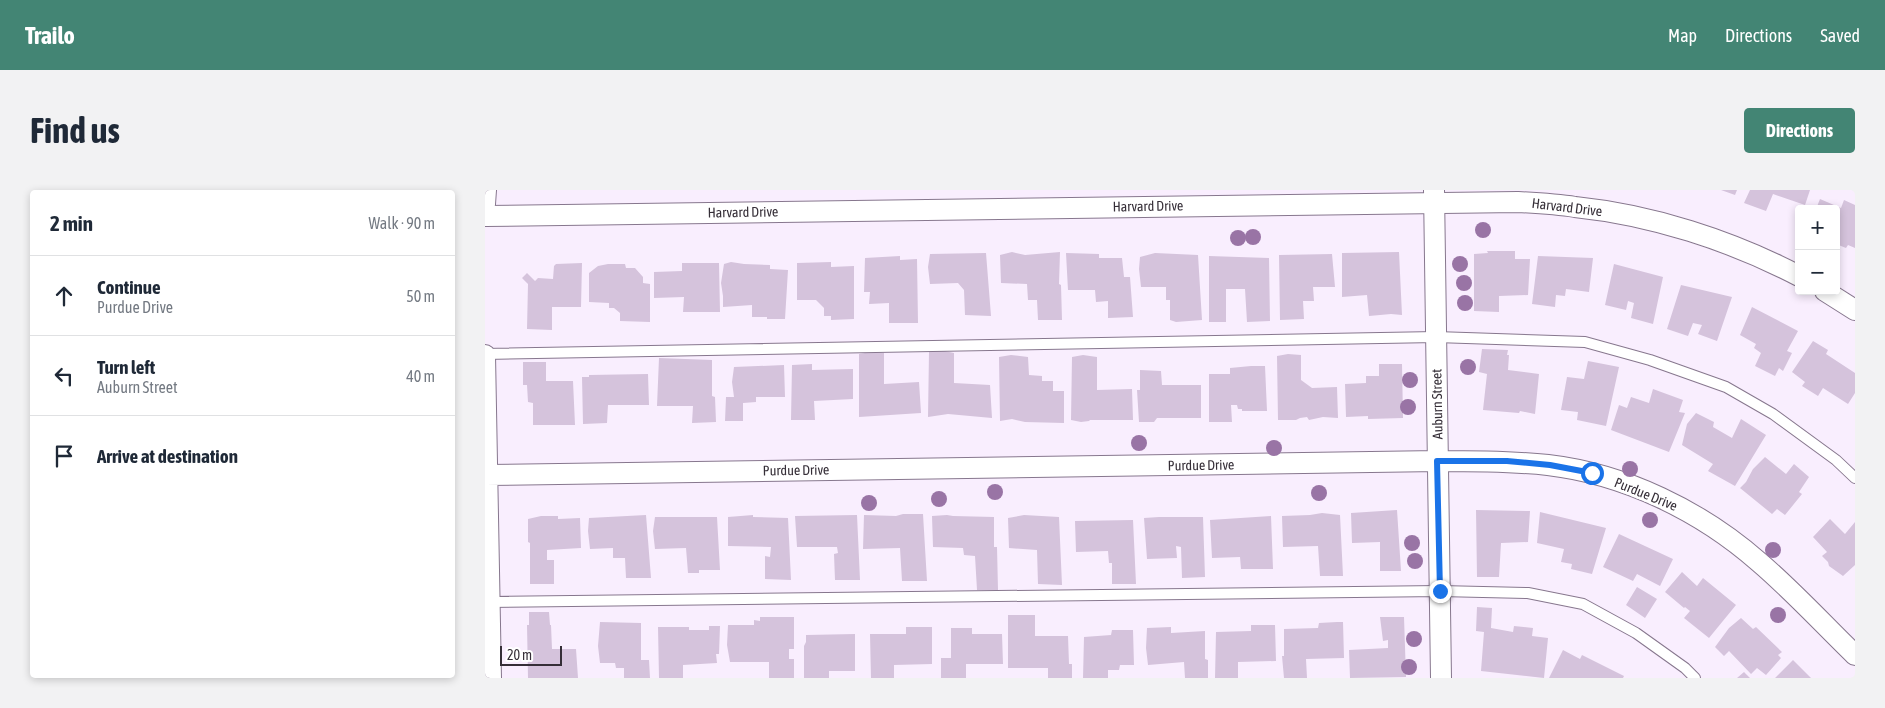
<!DOCTYPE html>
<meta charset="utf-8">
<style>
:root{--surface:#fff;--page:#f2f2f3;--text:#1f2937;--muted:#747a83;--line:#e0e1e3;--accent:#438574}
body{margin:0;font-family:"Asap Condensed",sans-serif;background:var(--page);color:var(--text)}
.controls{position:absolute;right:15px;top:15px;display:grid;overflow:hidden;border-radius:5px;box-shadow:0 2px 8px #0003}
.controls button{width:45px;height:45px;display:grid;place-items:center;padding:0;border:0;border-bottom:1px solid var(--line);background:var(--surface);color:var(--text);font:25px sans-serif}
.scale{position:absolute;left:15px;bottom:12px;width:62px;box-sizing:border-box;padding-left:5px;border:2px solid #352e37;border-top:0;font-size:14px;line-height:18px;white-space:nowrap;color:#352e37;-webkit-text-stroke:4px #fff;paint-order:stroke}
.stop{position:absolute;width:15px;height:15px;margin:-11px;border:4px solid #1a73e8;border-radius:50%;background:#fff}
.stop.end{background:#1a73e8;border-color:#fff;box-shadow:0 1px 5px #0008}
.list{margin:0;padding:0;list-style:none}
h2{display:flex;justify-content:space-between;align-items:center;height:65px;margin:0;padding:0 20px;font-size:21px}
h2 small{font-size:16px;font-weight:400;color:var(--muted)}
.list li{display:grid;grid-template-columns:32px 1fr auto;gap:15px;align-items:center;box-sizing:border-box;height:80px;padding:0 20px;border-top:1px solid var(--line)}
.list b{display:block;font-size:19px;white-space:nowrap}
.list p{margin:0;font-size:16px;white-space:nowrap;color:var(--muted)}
.list em{font-size:16px;font-style:normal;color:var(--muted)}
.icon{flex:none;width:28px;height:28px;fill:none;stroke:currentColor;stroke-width:2;stroke-linecap:round;stroke-linejoin:round}
.map{position:relative;flex:none;width:1370px;height:488px;overflow:hidden;border-radius:5px}
header{display:flex;align-items:center;gap:30px;box-sizing:border-box;height:70px;padding:0 25px;background:var(--accent);color:#fff}
header strong{font-size:24px}
nav{display:flex;gap:28px;margin-inline-start:auto;font-size:18px}
.intro{display:flex;align-items:center;justify-content:space-between;box-sizing:border-box;height:120px;padding:0 30px}
h1{margin:0;font-size:35px}
.button{padding:12px 22px;border-radius:5px;background:var(--accent);color:#fff;font-size:18px;font-weight:700}
main{display:flex;gap:30px;padding:0 30px}
aside{flex:1;background:var(--surface);border-radius:5px;box-shadow:0 2px 8px #0003}
.map>svg:first-child{display:block}
.building{fill:#d5c3dc}
.lines{fill:none;stroke-linecap:round;stroke-linejoin:round}
.service-casing{stroke:#87778e;stroke-width:12}
.minor-casing{stroke:#87778e;stroke-width:22}
.service{stroke:#fff;stroke-width:10}
.minor{stroke:#fff;stroke-width:20}
.tree{fill:#9974a5}
.route{stroke:#1a73e8;stroke-width:6}
.labels{text-anchor:middle;stroke-width:5;stroke-linejoin:round;paint-order:stroke}
.street-label{font-size:14px;fill:#352e37;stroke:#fff}
</style>
<header>
<strong>Trailo</strong>
<nav><a>Map</a><a>Directions</a><a>Saved</a></nav>
</header>
<div class="intro"><h1>Find us</h1><a class="button">Directions</a></div>
<main>
<aside>
<h2>2 min<small>Walk · 90 m</small></h2>
<ul class="list">
<li><svg class="icon" aria-label="ahead" viewBox="0 0 24 24"><path d="M12 20V5M6 11l6-6 6 6"/></svg><div><b>Continue</b><p>Purdue Drive</p></div><em>50 m</em></li>
<li><svg class="icon" aria-label="left" viewBox="0 0 24 24"><path d="M17 20v-9H6M10 6l-5 5 5 5"/></svg><div><b>Turn left</b><p>Auburn Street</p></div><em>40 m</em></li>
<li><svg class="icon" aria-label="arrive" viewBox="0 0 24 24"><path d="M6 21V4h12l-3 4 3 4H6"/></svg><div><b>Arrive at destination</b></div></li>
</ul>
</aside>
<div class="map">
<svg width="1370" height="488" viewBox="0 0 1370 488">
<rect width="100%" height="100%" fill="#f9eefe"/>
<!-- building -->
<path class="building" d="M 1236,0 L 1252,0 L 1250,5 Z
M 1265,0 L 1325,0 L 1320,15 L 1288,4 L 1281,21 L 1259,13 Z
M 1335,9 L 1356,18 L 1359,10 L 1370,15 L 1370,58 L 1363,55 L 1361,58 L 1351,54 L 1351,19 L 1331,19 Z
M 1002,61 L 1030,61 L 1030,69 L 1045,69 L 1043,105 L 1014,106 L 1014,122 L 989,121 L 989,64 L 1003,63 Z
M 527,62 L 540,65 L 575,62 L 574,94 L 576,95 L 577,130 L 553,130 L 552,110 L 543,110 L 542,94 L 516,93 L 515,65 Z
M 914,62 L 917,125 L 906,124 L 884,126 L 882,105 L 857,107 L 857,63 Z
M 501,63 L 506,126 L 480,125 L 479,100 L 473,93 L 445,94 L 443,77 L 445,64 Z
M 581,63 L 614,64 L 614,68 L 637,68 L 639,87 L 645,87 L 648,127 L 623,128 L 623,111 L 611,112 L 610,100 L 583,100 Z
M 670,63 L 713,65 L 717,130 L 691,132 L 685,130 L 685,110 L 681,110 L 681,97 L 656,97 L 654,79 L 655,67 Z
M 847,64 L 850,97 L 828,97 L 829,111 L 818,111 L 819,129 L 795,130 L 794,65 Z
M 415,66 L 415,70 L 432,69 L 433,133 L 404,133 L 404,113 L 384,114 L 385,102 L 379,102 L 380,68 Z
M 724,66 L 784,68 L 785,131 L 762,132 L 760,99 L 741,99 L 741,132 L 724,132 Z
M 1053,66 L 1108,68 L 1104,102 L 1081,99 L 1080,106 L 1071,105 L 1070,117 L 1047,114 Z
M 246,72 L 259,74 L 285,75 L 285,79 L 303,80 L 300,129 L 282,129 L 282,127 L 267,127 L 267,115 L 238,117 L 238,106 L 236,93 L 239,74 Z
M 346,72 L 346,77 L 369,76 L 369,129 L 346,130 L 346,126 L 339,126 L 339,118 L 331,110 L 312,110 L 312,73 Z
M 97,73 L 96,117 L 67,117 L 67,140 L 42,139 L 43,94 L 37,88 L 42,83 L 50,91 L 53,88 L 68,89 L 69,76 L 71,74 Z
M 197,73 L 234,73 L 235,122 L 198,122 L 199,107 L 169,108 L 169,82 L 197,81 Z
M 123,74 L 140,74 L 141,78 L 150,78 L 158,87 L 158,93 L 165,94 L 165,132 L 135,131 L 135,123 L 129,118 L 124,118 L 124,113 L 104,112 L 104,83 L 113,76 Z
M 1129,74 L 1178,87 L 1168,134 L 1146,128 L 1149,113 L 1143,111 L 1141,120 L 1120,115 Z
M 1196,95 L 1247,107 L 1232,151 L 1213,144 L 1217,135 L 1208,133 L 1203,146 L 1182,139 Z
M 1267,117 L 1313,141 L 1302,161 L 1307,163 L 1298,181 L 1294,178 L 1290,186 L 1270,176 L 1276,163 L 1269,158 L 1271,154 L 1255,145 Z
M 1328,151 L 1343,160 L 1341,164 L 1370,183 L 1370,203 L 1363,214 L 1338,198 L 1333,206 L 1317,196 L 1320,192 L 1307,182 Z
M 997,159 L 1023,160 L 1022,165 L 1024,165 L 1023,180 L 1054,184 L 1050,224 L 1035,221 L 1034,223 L 998,220 L 1002,184 L 994,182 Z
M 455,160 L 469,163 L 469,193 L 505,195 L 507,228 L 463,224 L 443,227 L 444,162 Z
M 386,162 L 399,163 L 399,194 L 434,192 L 436,223 L 374,227 L 374,164 Z
M 803,164 L 816,165 L 816,190 L 827,198 L 852,197 L 853,228 L 838,227 L 824,230 L 822,227 L 815,228 L 811,230 L 793,230 L 792,166 Z
M 526,165 L 543,167 L 544,185 L 557,186 L 557,191 L 568,191 L 568,201 L 579,201 L 579,233 L 540,232 L 527,229 L 515,231 L 514,167 Z
M 598,165 L 612,167 L 612,200 L 647,199 L 648,230 L 605,230 L 604,231 L 596,232 L 586,230 L 587,167 Z
M 174,168 L 227,170 L 227,206 L 230,207 L 231,232 L 207,233 L 208,216 L 172,216 Z
M 1103,171 L 1134,177 L 1121,236 L 1092,230 L 1093,222 L 1076,220 L 1082,187 L 1099,189 Z
M 38,172 L 61,172 L 61,191 L 88,191 L 90,235 L 48,235 L 48,213 L 43,212 L 42,195 L 38,195 Z
M 327,174 L 327,180 L 368,179 L 368,209 L 329,211 L 330,230 L 306,230 L 307,175 Z
M 894,174 L 917,174 L 918,228 L 883,229 L 883,226 L 861,227 L 860,194 L 881,193 L 881,186 L 894,186 Z
M 299,175 L 300,207 L 271,207 L 271,212 L 258,213 L 258,231 L 240,231 L 241,207 L 249,207 L 247,192 L 249,177 Z
M 766,176 L 780,176 L 782,221 L 757,221 L 757,219 L 753,219 L 752,215 L 746,215 L 747,232 L 724,232 L 724,184 L 745,184 L 745,178 Z
M 655,180 L 676,181 L 677,195 L 716,195 L 716,228 L 672,228 L 669,232 L 654,232 L 652,200 L 655,200 Z
M 163,184 L 164,215 L 123,215 L 122,233 L 98,234 L 97,187 L 104,187 L 104,185 Z
M 1168,199 L 1198,210 L 1194,222 L 1200,223 L 1184,262 L 1126,240 L 1134,215 L 1142,218 L 1146,207 L 1164,213 Z
M 1211,223 L 1229,232 L 1228,237 L 1247,248 L 1256,229 L 1281,245 L 1250,296 L 1223,281 L 1228,274 L 1197,255 L 1202,234 Z
M 1280,267 L 1301,284 L 1309,274 L 1324,287 L 1314,302 L 1317,304 L 1300,325 L 1292,319 L 1287,324 L 1255,298 L 1261,292 L 1268,279 Z
M 912,320 L 916,381 L 895,381 L 895,352 L 867,353 L 866,323 Z
M 991,320 L 1045,321 L 1043,352 L 1016,353 L 1014,387 L 992,387 Z
M 1055,322 L 1121,338 L 1107,384 L 1086,379 L 1087,374 L 1076,372 L 1079,359 L 1052,353 Z
M 837,323 L 855,325 L 858,386 L 835,386 L 833,356 L 798,357 L 797,326 L 825,325 Z
M 418,324 L 438,324 L 442,391 L 417,391 L 415,358 L 378,359 L 379,325 L 411,326 Z
M 161,325 L 166,388 L 141,388 L 140,368 L 128,368 L 128,358 L 105,359 L 103,341 L 104,328 Z
M 268,325 L 268,327 L 303,328 L 306,390 L 280,389 L 280,366 L 285,367 L 286,357 L 243,356 L 243,327 Z
M 372,325 L 375,390 L 350,390 L 349,364 L 353,363 L 352,357 L 312,357 L 310,326 Z
M 462,325 L 468,326 L 509,327 L 509,357 L 512,357 L 513,400 L 492,400 L 490,366 L 479,365 L 478,358 L 448,357 L 447,326 Z
M 539,325 L 574,327 L 577,395 L 553,394 L 552,360 L 524,358 L 523,328 Z
M 56,326 L 73,326 L 73,329 L 95,328 L 96,358 L 62,360 L 62,370 L 69,370 L 69,394 L 45,394 L 45,353 L 43,352 L 43,329 Z
M 786,326 L 788,379 L 756,379 L 755,367 L 727,368 L 725,330 Z
M 170,327 L 232,327 L 235,380 L 214,380 L 214,383 L 203,383 L 201,358 L 170,359 L 168,341 Z
M 674,327 L 718,327 L 720,387 L 697,388 L 696,357 L 691,356 L 692,368 L 662,369 L 659,328 Z
M 1345,329 L 1360,344 L 1370,332 L 1370,375 L 1358,386 L 1344,376 L 1343,372 L 1337,366 L 1342,362 L 1328,347 Z
M 648,330 L 651,394 L 627,394 L 627,373 L 624,373 L 623,361 L 591,362 L 590,331 Z
M 1134,344 L 1188,369 L 1175,396 L 1152,384 L 1148,391 L 1118,377 Z
M 1197,382 L 1212,396 L 1218,388 L 1251,415 L 1224,448 L 1199,428 L 1205,421 L 1200,417 L 1199,418 L 1180,402 Z
M 1152,397 L 1172,409 L 1160,428 L 1141,415 Z
M 992,417 L 1007,418 L 1006,438 L 1028,442 L 1029,436 L 1048,438 L 1047,446 L 1063,448 L 1059,488 L 996,481 L 999,442 L 991,441 Z
M 44,422 L 64,422 L 65,435 L 66,435 L 67,459 L 91,459 L 93,488 L 43,488 L 42,435 L 44,435 Z
M 523,425 L 550,425 L 550,446 L 583,446 L 584,474 L 587,474 L 587,488 L 563,488 L 563,478 L 523,478 Z
M 275,427 L 309,427 L 309,459 L 304,459 L 304,469 L 309,469 L 309,488 L 284,488 L 284,472 L 245,472 L 242,455 L 243,435 L 269,435 L 269,430 L 275,431 Z
M 895,427 L 919,427 L 921,487 L 865,488 L 864,460 L 903,458 L 903,450 L 898,451 Z
M 1256,428 L 1268,439 L 1271,437 L 1297,462 L 1293,465 L 1296,468 L 1281,485 L 1272,478 L 1266,484 L 1244,461 L 1239,466 L 1230,457 L 1244,438 Z
M 115,432 L 156,433 L 156,470 L 164,470 L 165,488 L 139,488 L 139,478 L 131,478 L 130,473 L 115,473 L 113,456 Z
M 852,432 L 858,432 L 859,468 L 821,469 L 822,488 L 799,488 L 797,466 L 799,466 L 799,439 L 833,438 L 834,433 Z
M 766,435 L 790,435 L 791,471 L 753,472 L 753,488 L 730,488 L 731,442 L 766,441 Z
M 224,436 L 235,436 L 234,464 L 231,464 L 232,473 L 198,475 L 198,488 L 174,488 L 173,437 L 204,437 L 204,440 L 224,440 Z
M 421,437 L 447,437 L 447,474 L 409,475 L 409,488 L 386,488 L 385,444 L 421,444 Z
M 686,437 L 686,443 L 720,441 L 720,469 L 723,470 L 723,488 L 700,488 L 699,472 L 663,475 L 661,458 L 662,438 Z
M 466,438 L 487,438 L 487,444 L 517,444 L 518,474 L 481,474 L 481,488 L 456,488 L 456,468 L 466,468 Z
M 627,440 L 648,440 L 649,475 L 635,475 L 634,480 L 623,480 L 623,488 L 598,488 L 599,447 L 626,445 Z
M 370,444 L 370,481 L 344,481 L 344,488 L 319,488 L 319,456 L 321,452 L 321,445 Z
M 1078,460 L 1095,469 L 1097,465 L 1139,486 L 1138,488 L 1064,488 Z
M 1308,470 L 1326,488 L 1290,488 Z
M 1259,482 L 1265,488 L 1252,488 Z"/>
<g class="lines">
<!-- service casing -->
<g class="service-casing">
<path id="service" d="M 0,164 L 951,147 L 1100,152 L 1165,170 L 1241,197 L 1288,224 L 1351,270 L 1370,288
M 1,412 L 955,401 L 1043,403 L 1098,414 L 1151,443 L 1200,478 L 1210,488"/>
</g>
<!-- minor casing -->
<g class="minor-casing">
<path id="minor" d="M 949,0 L 956,488
M 0,14 L 1,0
M 0,26 L 1033,12 C 1052,13 1071,14 1090,17 C 1167,25 1245,50 1314,86
M 1340,101 L 1370,120
M 0,165 L 6,488
M 0,285 L 953,271 C 989,271 1026,271 1063,275 C 1140,284 1216,321 1274,372 C 1308,401 1338,434 1370,465"/>
</g>
<!-- service -->
<use href="#service" class="service"/>
<!-- minor -->
<use href="#minor" class="minor"/>
</g>
<!-- trees -->
<g class="tree">
<circle cx="998" cy="40" r="8"/>
<circle cx="768" cy="47" r="8"/>
<circle cx="753" cy="48" r="8"/>
<circle cx="975" cy="74" r="8"/>
<circle cx="979" cy="93" r="8"/>
<circle cx="980" cy="113" r="8"/>
<circle cx="983" cy="177" r="8"/>
<circle cx="925" cy="190" r="8"/>
<circle cx="923" cy="217" r="8"/>
<circle cx="654" cy="253" r="8"/>
<circle cx="789" cy="258" r="8"/>
<circle cx="1145" cy="279" r="8"/>
<circle cx="510" cy="302" r="8"/>
<circle cx="834" cy="303" r="8"/>
<circle cx="454" cy="309" r="8"/>
<circle cx="384" cy="313" r="8"/>
<circle cx="1165" cy="330" r="8"/>
<circle cx="927" cy="353" r="8"/>
<circle cx="1288" cy="360" r="8"/>
<circle cx="930" cy="371" r="8"/>
<circle cx="1293" cy="425" r="8"/>
<circle cx="929" cy="449" r="8"/>
<circle cx="924" cy="477" r="8"/>
</g>
<g class="lines">
<!-- route -->
<path class="route" d="M 955,401 L 952,271 L 1022,271 L 1065,275 L 1107,283"/>
</g>
<g class="labels">
<!-- street labels -->
<g class="street-label">
<text transform="translate(663 16) rotate(-1)" y="5">Harvard Drive</text>
<text transform="translate(1082 17) rotate(7)" y="5">Harvard Drive</text>
<text transform="translate(258 22) rotate(-1)" y="5">Harvard Drive</text>
<text transform="translate(952 214) rotate(-91)" y="5">Auburn Street</text>
<text transform="translate(716 275) rotate(-1)" y="5">Purdue Drive</text>
<text transform="translate(311 280) rotate(-1)" y="5">Purdue Drive</text>
<text transform="translate(1161 304) rotate(22)" y="5">Purdue Drive</text>
</g>
</g>
</svg>
<div class="controls">
<button>+</button>
<button>−</button>
</div>
<div class="scale">20 m</div>
<div class="stop" style="left:1107px;top:283px"></div>
<div class="stop end" style="left:955px;top:401px"></div>
</div>
</main>
